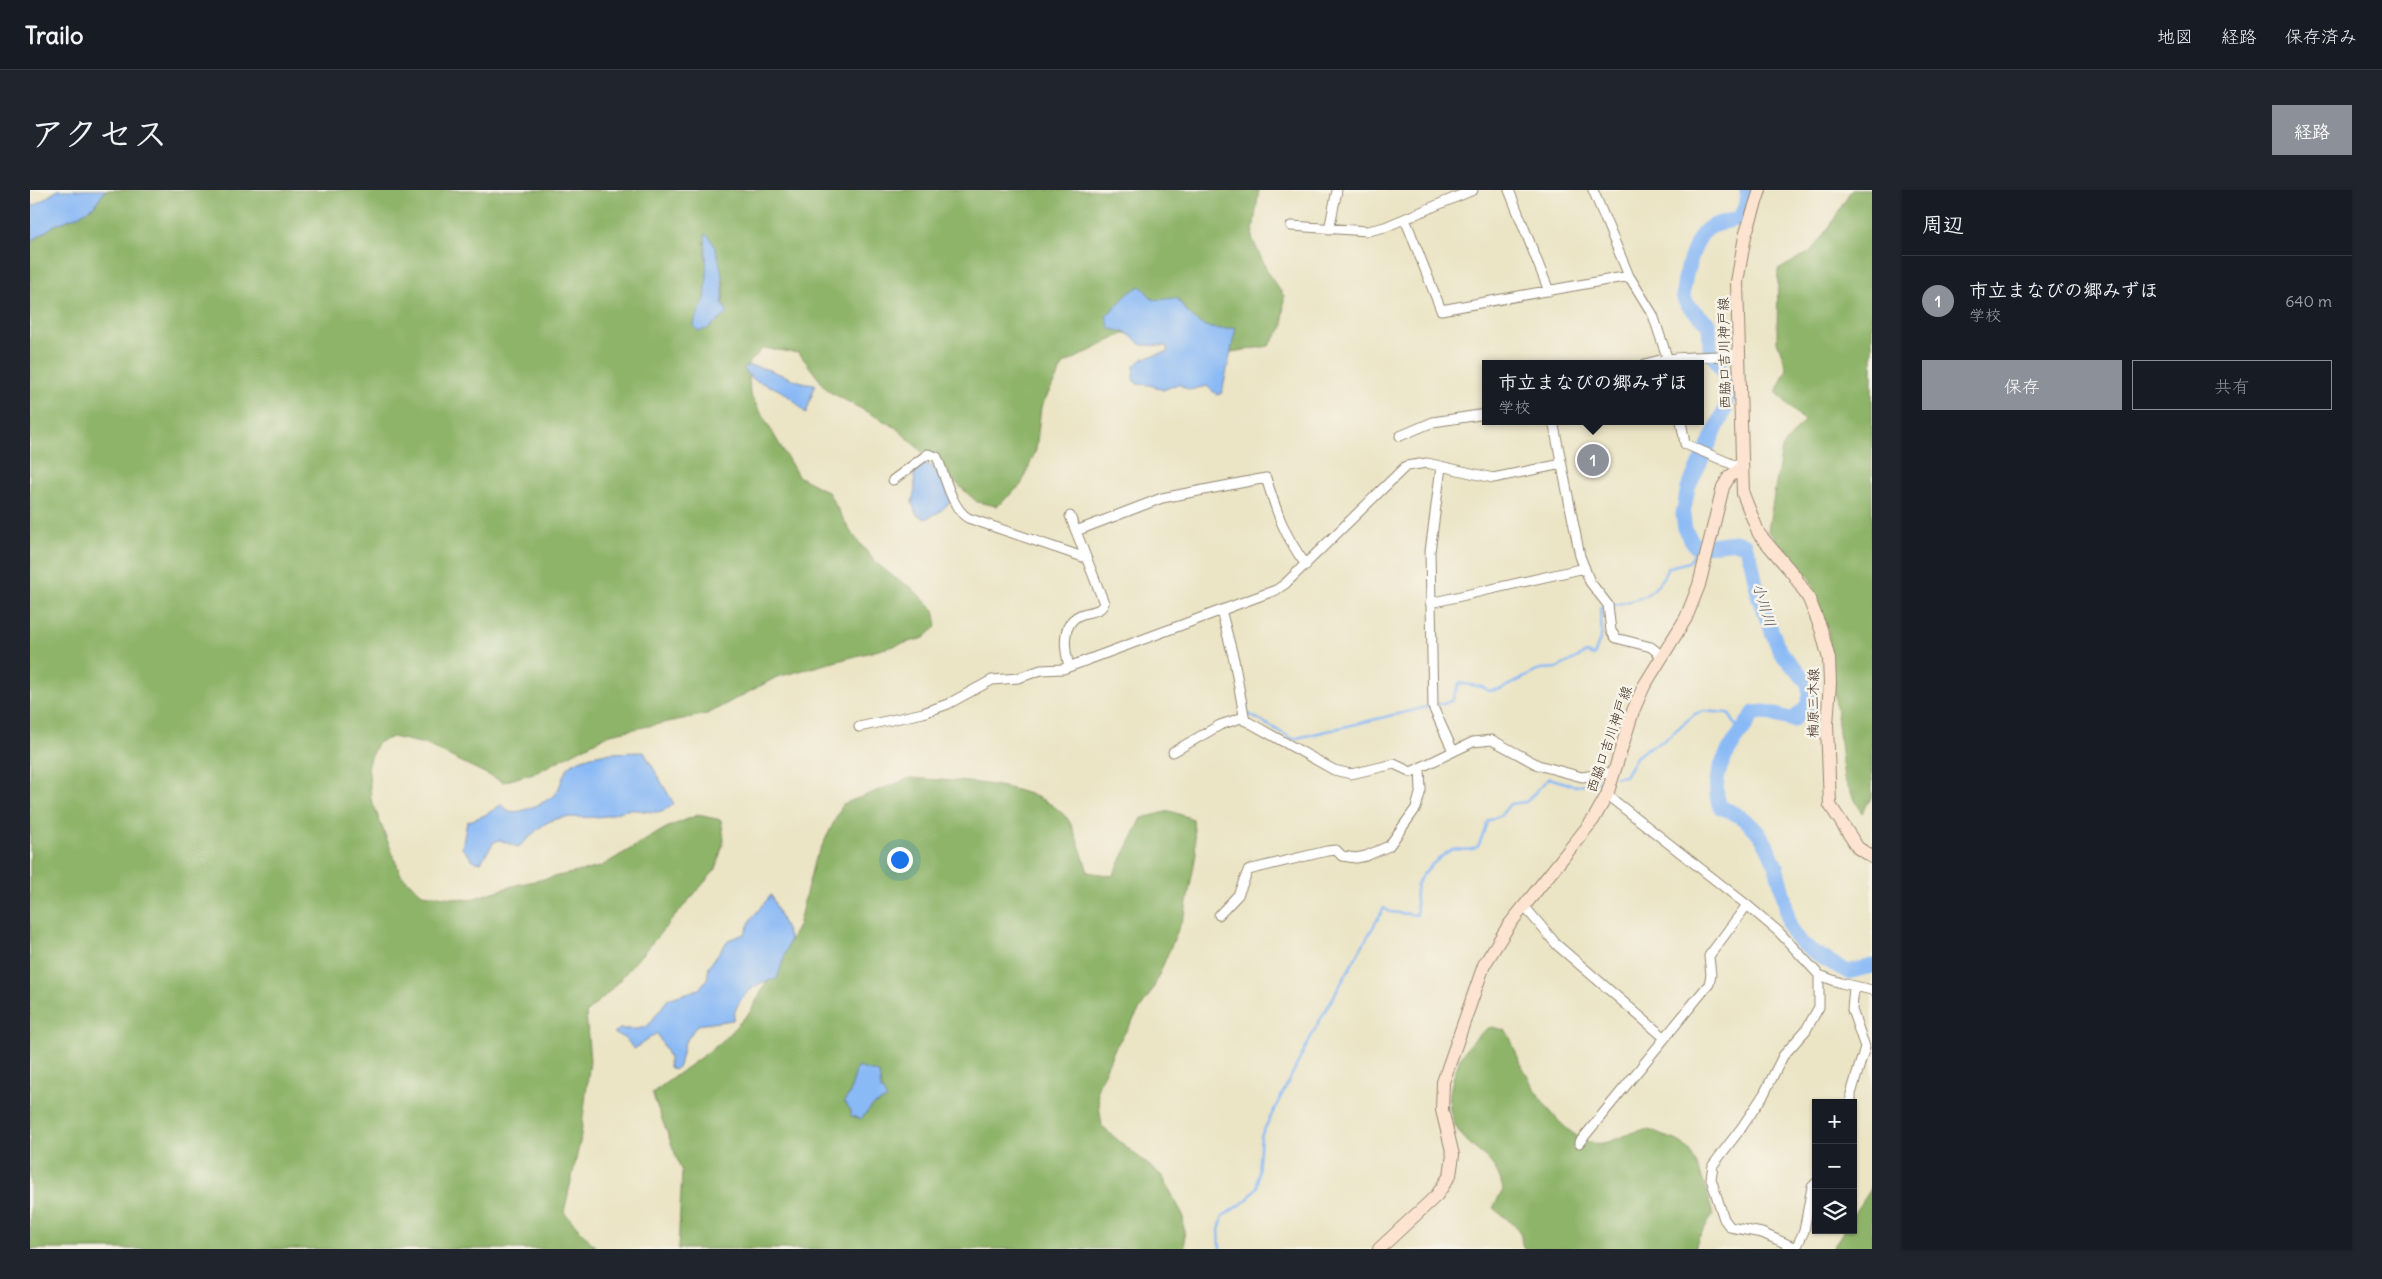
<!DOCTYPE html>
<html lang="ja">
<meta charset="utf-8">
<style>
:root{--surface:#171b24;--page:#20242c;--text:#f1f3f6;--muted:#9ea1a6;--line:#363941;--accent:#8c9099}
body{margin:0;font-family:Delius,"Klee One",sans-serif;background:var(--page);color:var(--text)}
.controls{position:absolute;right:15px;bottom:15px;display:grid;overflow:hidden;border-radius:0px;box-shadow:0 1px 4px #0004}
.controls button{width:45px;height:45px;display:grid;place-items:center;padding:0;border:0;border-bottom:1px solid var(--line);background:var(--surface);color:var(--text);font:25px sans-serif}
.you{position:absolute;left:869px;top:669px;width:18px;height:18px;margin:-12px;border:4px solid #fff;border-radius:50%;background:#1a73e8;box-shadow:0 0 0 8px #1a73e833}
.badge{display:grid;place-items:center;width:32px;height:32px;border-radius:50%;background:var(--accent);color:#fff;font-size:16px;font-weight:700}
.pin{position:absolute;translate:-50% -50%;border:2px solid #fff;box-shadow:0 1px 5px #0006}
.popup{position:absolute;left:1452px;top:170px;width:222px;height:65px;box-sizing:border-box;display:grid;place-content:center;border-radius:0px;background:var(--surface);filter:drop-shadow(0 1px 4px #0005);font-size:16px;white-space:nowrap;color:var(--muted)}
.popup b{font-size:19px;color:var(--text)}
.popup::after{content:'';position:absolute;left:50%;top:100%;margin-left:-10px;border:10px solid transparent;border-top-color:var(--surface)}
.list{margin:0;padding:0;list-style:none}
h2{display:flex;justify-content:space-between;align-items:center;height:65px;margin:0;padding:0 20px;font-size:21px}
h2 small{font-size:16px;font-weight:400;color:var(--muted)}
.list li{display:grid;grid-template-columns:32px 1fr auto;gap:15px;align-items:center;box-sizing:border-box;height:90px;padding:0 20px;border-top:1px solid var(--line)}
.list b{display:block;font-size:19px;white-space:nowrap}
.list p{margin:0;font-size:16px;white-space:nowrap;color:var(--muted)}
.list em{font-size:16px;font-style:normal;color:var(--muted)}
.actions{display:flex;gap:10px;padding:15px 20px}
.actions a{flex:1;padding:11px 0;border:1px solid var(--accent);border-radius:0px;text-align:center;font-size:18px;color:var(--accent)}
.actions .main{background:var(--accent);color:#fff}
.icon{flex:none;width:28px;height:28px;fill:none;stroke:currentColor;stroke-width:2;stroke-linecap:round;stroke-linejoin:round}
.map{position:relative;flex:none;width:1842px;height:1059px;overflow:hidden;border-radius:0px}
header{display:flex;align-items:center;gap:30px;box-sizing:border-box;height:70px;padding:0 25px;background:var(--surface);border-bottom:1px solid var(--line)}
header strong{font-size:24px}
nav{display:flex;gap:28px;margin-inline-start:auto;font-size:18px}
.intro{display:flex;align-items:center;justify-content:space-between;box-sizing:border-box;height:120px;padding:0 30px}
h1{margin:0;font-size:35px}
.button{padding:12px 22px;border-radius:0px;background:var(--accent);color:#fff;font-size:18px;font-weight:700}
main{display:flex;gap:30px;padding:0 30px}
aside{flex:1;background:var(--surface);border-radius:0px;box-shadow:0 1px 4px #0004}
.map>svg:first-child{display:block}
.forest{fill:#8eb469;stroke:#646f44;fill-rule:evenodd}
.water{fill:#8abaf6;stroke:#62728a}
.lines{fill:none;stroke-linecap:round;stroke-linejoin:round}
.stream{stroke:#8abaf6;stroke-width:2.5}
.river{stroke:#8abaf6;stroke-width:15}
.street-casing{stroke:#938772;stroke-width:11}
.secondary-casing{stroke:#938772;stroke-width:14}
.street{stroke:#fff;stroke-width:9}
.secondary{stroke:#fde4d1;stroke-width:12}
.labels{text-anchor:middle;stroke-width:5;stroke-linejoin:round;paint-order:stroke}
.street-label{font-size:14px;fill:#3b2a1e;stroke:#f7f3e8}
.water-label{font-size:15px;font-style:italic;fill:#53555f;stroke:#f7f3e8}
</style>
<header>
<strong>Trailo</strong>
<nav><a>地図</a><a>経路</a><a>保存済み</a></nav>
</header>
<div class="intro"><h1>アクセス</h1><a class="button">経路</a></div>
<main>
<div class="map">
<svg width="1842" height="1059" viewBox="0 0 1842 1059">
<rect width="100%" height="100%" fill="#f7f3e8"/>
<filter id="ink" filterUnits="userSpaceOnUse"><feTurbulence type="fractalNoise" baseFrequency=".02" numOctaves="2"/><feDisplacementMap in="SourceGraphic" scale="10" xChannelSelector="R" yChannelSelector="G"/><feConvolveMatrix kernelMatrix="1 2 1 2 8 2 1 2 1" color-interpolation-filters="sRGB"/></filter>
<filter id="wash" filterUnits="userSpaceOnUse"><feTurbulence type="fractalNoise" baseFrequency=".0096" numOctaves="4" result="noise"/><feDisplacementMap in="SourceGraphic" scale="20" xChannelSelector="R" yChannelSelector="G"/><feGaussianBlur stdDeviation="1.12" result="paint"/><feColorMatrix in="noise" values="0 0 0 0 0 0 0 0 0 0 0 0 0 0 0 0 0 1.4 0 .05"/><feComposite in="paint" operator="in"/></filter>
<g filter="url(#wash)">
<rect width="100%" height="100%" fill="#ebe4c5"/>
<!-- forest -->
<path class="forest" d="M 76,0 L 1229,0 L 1222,48 L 1239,85 L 1254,106 L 1253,137 L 1239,156 L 1195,163 L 1130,144 L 1093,144 L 1034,174 L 1011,217 L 1006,260 L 991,295 L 967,316 L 947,312 L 865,237 L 798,201 L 769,163 L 733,158 L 718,174 L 720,204 L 768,286 L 798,302 L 820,341 L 845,372 L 865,388 L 882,398 L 904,420 L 907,436 L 894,448 L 747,487 L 677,524 L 580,544 L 507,582 L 473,592 L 395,554 L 362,547 L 347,553 L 338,573 L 341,609 L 371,685 L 392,704 L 438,710 L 486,695 L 570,677 L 636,638 L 668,625 L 691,630 L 694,649 L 686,679 L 580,801 L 556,823 L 560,871 L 550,952 L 534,1022 L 567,1059 L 0,1059 L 0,52 L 25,35 L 48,26 L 64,16 ZM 673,51 C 684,71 700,90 692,113 L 698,123 L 664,136 C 665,126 672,120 675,111 C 679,92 677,70 673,51 Z
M 1821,0 L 1842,0 L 1842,606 L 1832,623 L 1814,589 L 1798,441 L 1780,388 L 1738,341 L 1752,258 L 1774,231 L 1746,202 L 1757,179 L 1747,151 L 1748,80 L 1780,62 L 1800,36 Z
M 880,588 C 927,592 1004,590 1037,628 C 1044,636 1054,670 1058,682 L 1083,686 L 1112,628 L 1140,621 L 1163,629 L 1166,664 L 1155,723 L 1123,799 L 1085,858 L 1067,899 L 1072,937 L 1132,986 L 1153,1025 L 1155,1059 L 648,1059 L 652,982 L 622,903 L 689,854 L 720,822 L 768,736 L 784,672 L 813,614 Z
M 1462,837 L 1475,840 L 1479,845 C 1492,881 1520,935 1556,951 C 1576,960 1596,941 1615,940 C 1620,939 1628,944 1633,946 C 1640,948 1648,950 1654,955 C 1668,968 1678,1006 1683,1025 L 1669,1047 L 1665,1059 L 1494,1059 C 1491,1054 1492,1049 1490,1043 C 1485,1033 1471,1025 1463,1018 L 1473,1000 C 1468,975 1458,970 1441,955 C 1412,929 1417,903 1429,871 C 1433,860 1452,839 1462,837 Z
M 1842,996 L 1842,1059 L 1802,1059 L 1814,1040 L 1823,1040 L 1823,1025 Z"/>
<!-- water -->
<path class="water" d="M 28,0 L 76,0 L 64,16 L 48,26 L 25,35 L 0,52 L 0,18 Z
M 675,44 C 689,50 696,99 692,113 L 698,123 L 677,139 L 668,141 L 664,136 L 665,130 L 675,109 L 677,86 Z
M 1110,96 L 1115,100 L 1122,109 C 1131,111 1139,107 1148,109 C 1163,132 1177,144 1206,137 L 1192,203 L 1187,205 L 1177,196 L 1159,200 L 1148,194 L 1133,200 L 1120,195 L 1107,194 L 1103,189 L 1104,176 L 1114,168 L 1138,162 L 1136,156 L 1111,155 C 1101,144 1094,141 1080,139 L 1076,126 L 1099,103 Z
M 716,176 C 740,175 761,193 785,194 L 776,224 C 768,214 759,205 747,199 C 734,193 721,192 714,179 Z
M 895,273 C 911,278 914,296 921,311 L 911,321 L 896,329 L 887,325 L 882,313 L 885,300 L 884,283 L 887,278 Z
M 614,562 L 644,614 C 626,629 616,618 597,620 C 590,621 582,625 575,626 C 556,630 536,623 518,632 C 507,638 498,650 488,657 L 470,650 L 464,652 L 451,672 L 445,672 L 432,658 L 437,632 L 455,625 L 471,615 C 474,617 477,620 480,621 C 490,625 519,611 525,604 C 533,595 532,580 542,574 C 563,561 590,563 614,562 Z
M 741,705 L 760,749 L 747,789 C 725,791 706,808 703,830 L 667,835 L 654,854 L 649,876 L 644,880 L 639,877 L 639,867 L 627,843 L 604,859 L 596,849 L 584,843 L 590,839 L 608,839 L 618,836 L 638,809 L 669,799 L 677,789 L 679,776 L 693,757 L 700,749 L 715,744 L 721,729 Z
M 827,877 L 849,883 L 851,899 L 857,909 L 843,915 L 831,929 L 821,926 L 821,920 L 814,912 L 820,903 Z"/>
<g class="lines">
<!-- stream -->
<path class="stream" d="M 1580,416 C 1610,409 1624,408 1638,378 C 1655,370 1660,379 1666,357
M 1219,524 L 1263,549 L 1422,511 L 1429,493 L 1452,497 L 1459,501 L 1471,499 L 1511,479 L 1527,478 L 1556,463 L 1564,466 L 1572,443 L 1570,419 L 1575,417
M 1586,587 L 1595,586 L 1606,567 L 1616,559 L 1633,551 L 1665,524 L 1673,521 L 1698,523 L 1711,543
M 1190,1059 L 1189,1040 L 1193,1026 L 1217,1010 L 1227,997 L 1231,946 L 1286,837 L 1354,718 L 1360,722 L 1387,725 C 1387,717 1385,709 1386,701 C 1387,684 1409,668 1422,659 C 1455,662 1446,657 1458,631 L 1471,625 L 1480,614 L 1496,612 L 1519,588 L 1545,596 L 1578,589"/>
<!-- river -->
<path class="river" d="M 1717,0 L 1717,13 L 1709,29 C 1699,30 1684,34 1676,40 C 1665,49 1650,96 1654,109 C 1658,118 1671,127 1679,134 L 1680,159 L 1695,186 L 1699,201 L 1695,220 L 1658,298 L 1653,324 L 1655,340 L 1666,357 L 1705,352 L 1715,355 L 1721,370 L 1729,409 L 1750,462 L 1778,493 L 1780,504 L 1778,515 L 1763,530 L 1735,522 L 1724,523 C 1706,552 1676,580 1690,617 C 1736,633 1745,668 1755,712 C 1757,721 1758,734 1762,742 C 1774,761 1800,771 1818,782 L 1842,776"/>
</g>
</g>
<g filter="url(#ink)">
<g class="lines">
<!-- street casing -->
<g class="street-casing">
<path id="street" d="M 1479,0 L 1519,101
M 1563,0 L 1599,86 L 1623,125 L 1637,167 L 1637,174
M 1375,29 L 1411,120 L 1599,86
M 1261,36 L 1338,41 L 1355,37 L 1443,0
M 1299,40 L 1307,0
M 1615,174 C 1645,164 1677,169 1709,164
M 1523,231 L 1550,366 L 1560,392 L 1578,415 L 1581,441 L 1586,448 L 1621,457 L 1632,466
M 1651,231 L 1655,254 L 1711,278
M 1370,246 L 1403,232 L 1456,224
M 1411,277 L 1400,362 L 1403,517 L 1423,561
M 863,290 L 898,264 L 907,267 C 915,285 921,318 938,328 L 1056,368
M 1046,341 L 1132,308 L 1236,288 C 1247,323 1254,345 1276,375
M 1400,413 L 1555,378
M 1191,420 L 1204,470 L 1215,531
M 1039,476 C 1035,461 1030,434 1050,425 C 1058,421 1071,423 1074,413 L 1040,326
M 829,537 L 893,523 L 918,514 L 962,490 L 988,488 L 1011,480 L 1033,479 L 1246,400 L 1255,394 L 1376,276 L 1397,273 L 1463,288 L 1532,274
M 1143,562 L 1190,535 L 1211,528 L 1304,580 L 1321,584 L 1364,574 L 1381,582 L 1443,552 L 1462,550 L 1508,575 L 1552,587 L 1584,582
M 1577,605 L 1717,715 L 1749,742 L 1789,785 L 1811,793 L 1842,800
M 1494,716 L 1527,755 L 1635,848
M 1189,725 L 1208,705 L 1218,681 L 1222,679 L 1297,661 L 1306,660 L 1312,666 L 1326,668 L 1336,666 L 1359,656 L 1386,618 L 1391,600 L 1390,579
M 1821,913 L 1821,904 L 1835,857 L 1822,820 L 1824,796
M 1549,953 L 1679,794 L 1681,785 L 1679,766 L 1717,715
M 1786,993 L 1782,997 L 1774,1041 L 1766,1058 L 1732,1043 L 1700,1037 L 1694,1029 L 1681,989 L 1683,975 L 1712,937 L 1734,904 L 1753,866 L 1776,840 L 1789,817 L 1789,785"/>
</g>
<!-- secondary casing -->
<g class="secondary-casing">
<path id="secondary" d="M 1730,0 L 1715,46 L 1707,92 L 1713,304 L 1729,344 L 1764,385 L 1779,409 L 1791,439 L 1799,469 L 1800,493 L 1797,534 L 1800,615 L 1828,658 L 1842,667
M 1349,1059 L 1407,1005 L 1420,985 L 1423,965 L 1412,920 L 1413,892 L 1454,775 L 1479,735 L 1563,630 L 1577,605 L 1603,521 L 1614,496 L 1656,428 L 1669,395 L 1693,297 L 1699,287 L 1711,278"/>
</g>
<!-- street -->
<use href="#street" class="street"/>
<!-- secondary -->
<use href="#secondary" class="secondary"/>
</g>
</g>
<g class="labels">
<!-- street labels -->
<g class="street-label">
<text transform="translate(1694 163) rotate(-91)" y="5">西脇口吉川神戸線</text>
<text transform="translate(1783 513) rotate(-89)" y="5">楠原三木線</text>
<text transform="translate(1579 549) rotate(-71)" y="5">西脇口吉川神戸線</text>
</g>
<!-- water labels -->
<g class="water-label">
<text transform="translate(1734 415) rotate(73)" y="5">小川川</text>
</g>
</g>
</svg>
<div class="controls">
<button>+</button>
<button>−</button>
<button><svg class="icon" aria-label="layers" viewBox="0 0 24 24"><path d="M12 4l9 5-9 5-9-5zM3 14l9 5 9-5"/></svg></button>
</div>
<div class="you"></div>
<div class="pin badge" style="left:1563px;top:270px">1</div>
<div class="popup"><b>市立まなびの郷みずほ</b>学校</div>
</div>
<aside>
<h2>周辺<small></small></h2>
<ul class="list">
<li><span class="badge">1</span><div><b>市立まなびの郷みずほ</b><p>学校</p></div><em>640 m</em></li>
</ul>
<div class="actions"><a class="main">保存</a><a>共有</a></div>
</aside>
</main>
